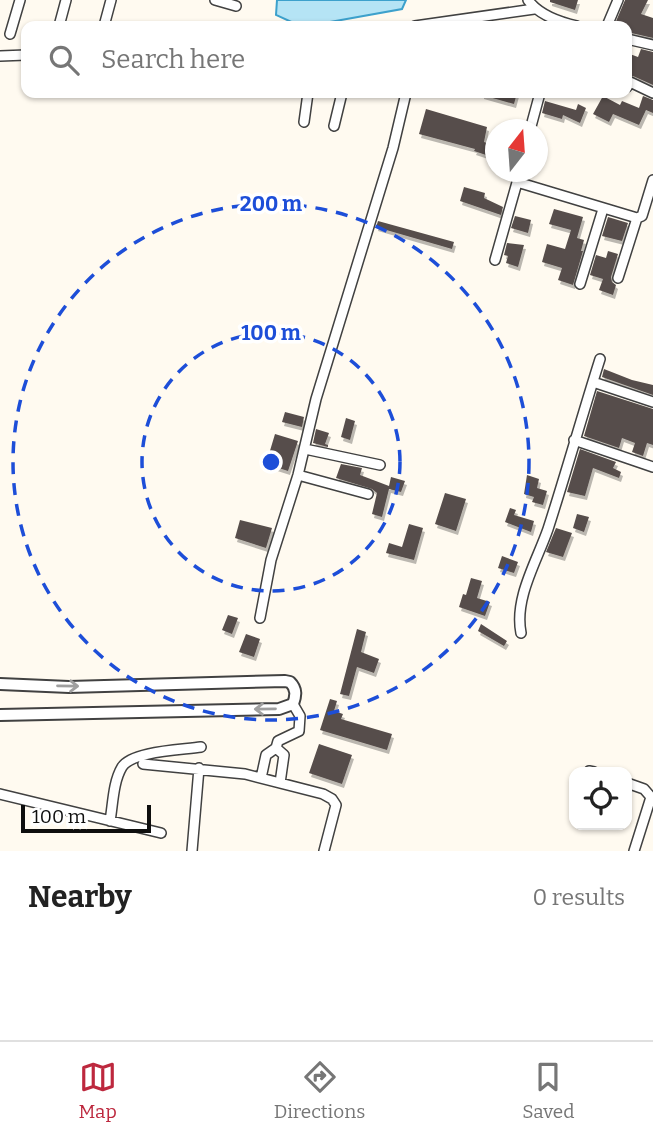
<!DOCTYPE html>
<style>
:root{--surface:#fff;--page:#f6f6f6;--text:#222;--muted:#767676;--line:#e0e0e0;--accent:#bd283e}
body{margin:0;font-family:Bitter,serif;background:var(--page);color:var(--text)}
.controls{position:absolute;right:21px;bottom:21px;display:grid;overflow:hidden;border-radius:14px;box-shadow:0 2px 5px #0004}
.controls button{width:63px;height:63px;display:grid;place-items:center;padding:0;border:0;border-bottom:2px solid var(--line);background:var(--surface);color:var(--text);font:35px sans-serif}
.compass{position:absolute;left:485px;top:119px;width:63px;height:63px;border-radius:50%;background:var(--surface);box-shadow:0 2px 5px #0004;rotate:17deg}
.scale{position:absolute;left:21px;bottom:18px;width:130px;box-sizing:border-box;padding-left:7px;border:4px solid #0e0e0e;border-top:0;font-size:19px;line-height:24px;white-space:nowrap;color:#0e0e0e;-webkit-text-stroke:5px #fff;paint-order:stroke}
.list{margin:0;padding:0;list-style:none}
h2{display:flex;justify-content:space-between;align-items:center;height:91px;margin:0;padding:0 28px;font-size:30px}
h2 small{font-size:23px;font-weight:400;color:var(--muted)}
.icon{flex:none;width:38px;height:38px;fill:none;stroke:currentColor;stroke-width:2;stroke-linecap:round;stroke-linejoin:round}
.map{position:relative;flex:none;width:653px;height:851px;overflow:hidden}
.search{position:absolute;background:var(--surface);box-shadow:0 2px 5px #0004;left:21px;right:21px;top:21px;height:77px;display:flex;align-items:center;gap:18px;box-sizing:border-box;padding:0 24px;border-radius:14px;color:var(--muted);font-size:26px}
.sheet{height:189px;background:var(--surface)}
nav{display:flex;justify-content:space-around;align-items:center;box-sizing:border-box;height:98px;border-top:2px solid var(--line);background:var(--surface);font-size:19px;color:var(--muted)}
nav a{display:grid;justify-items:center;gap:4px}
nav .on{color:var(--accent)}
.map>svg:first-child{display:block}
.water{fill:#b5e4f5;stroke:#3da1cc;stroke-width:2}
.building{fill:#574e4b;filter:url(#shadow)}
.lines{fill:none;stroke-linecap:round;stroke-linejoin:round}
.minor-casing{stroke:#414141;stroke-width:12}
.tertiary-casing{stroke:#414141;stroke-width:14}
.minor{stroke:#fff;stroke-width:9}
.tertiary{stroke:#fff;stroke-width:10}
.oneway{stroke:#9f9f9f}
.ring{fill:none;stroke:#1d4ed8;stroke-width:3.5;stroke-dasharray:12 9}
.centre{fill:#1d4ed8;stroke:#fff;stroke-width:3.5}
.ring-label{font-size:21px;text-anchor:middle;font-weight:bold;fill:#1d4ed8;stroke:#fff;stroke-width:7;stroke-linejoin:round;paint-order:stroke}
</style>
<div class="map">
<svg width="653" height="851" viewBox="0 0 653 851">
<defs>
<filter id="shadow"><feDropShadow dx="2" dy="4" stdDeviation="0" flood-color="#0004"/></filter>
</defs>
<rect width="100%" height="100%" fill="#fffaf0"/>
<!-- water -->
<path class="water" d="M 277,0 L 406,0 L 402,9 L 330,22 L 298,25 L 276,15 Z"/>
<!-- building -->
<path class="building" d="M 550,0 L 578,0 L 575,10 L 550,2 Z
M 625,0 L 648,0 L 641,14 L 653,18 L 653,38 L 627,32 L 627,26 L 614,26 Z
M 641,49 L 653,52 L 653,85 L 633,76 L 627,76 L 627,53 L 638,57 Z
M 482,93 L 517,93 L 514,104 L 482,95 Z
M 603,96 L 620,105 L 622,101 L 639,108 L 643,96 L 653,100 L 653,113 L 646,110 L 639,125 L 613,114 L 609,122 L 593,114 Z
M 545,101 L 576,110 L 578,104 L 586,108 L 580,123 L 563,115 L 562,119 L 542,113 Z
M 426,109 L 487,127 L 484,142 L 495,146 L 495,158 L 474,151 L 475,149 L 419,134 Z
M 464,187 L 485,193 L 484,198 L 503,207 L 501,215 L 460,201 Z
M 554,209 L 583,217 L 577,238 L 584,240 L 581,251 L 583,251 L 573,285 L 558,280 L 562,268 L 542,262 L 547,244 L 565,249 L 571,230 L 549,224 Z
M 515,216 L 531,220 L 528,233 L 511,228 Z
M 608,217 L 628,223 L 622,241 L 602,236 Z
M 378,221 L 454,242 L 452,249 L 376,227 Z
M 507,243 L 524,245 L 518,267 L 506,263 L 508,256 L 504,255 Z
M 608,251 L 618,254 L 611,277 L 612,282 L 616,285 L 613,295 L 599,290 L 603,279 L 590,275 L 596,255 L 606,258 Z
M 604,369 L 632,380 L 653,385 L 653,395 L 602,377 Z
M 597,391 L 653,409 L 653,445 L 647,443 L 643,456 L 632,452 L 635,443 L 622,438 L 619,448 L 584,436 Z
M 285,412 L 304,417 L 302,427 L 282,422 Z
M 346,418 L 355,421 L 350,440 L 341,437 Z
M 316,429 L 329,433 L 325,444 L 328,445 L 328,447 L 313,443 Z
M 275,434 L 298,441 L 288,471 L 266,464 Z
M 580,449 L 616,462 L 613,468 L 621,472 L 619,478 L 593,468 L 585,496 L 567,492 Z
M 341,464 L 362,468 L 360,475 L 389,486 L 391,477 L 405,481 L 401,492 L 389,489 L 382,517 L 372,514 L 377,493 L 372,489 L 336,478 Z
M 527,475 L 539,479 L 537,488 L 547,491 L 543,505 L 532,502 L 534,497 L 524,494 Z
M 445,493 L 466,499 L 456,531 L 435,524 Z
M 510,508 L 516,510 L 514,515 L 534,521 L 531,532 L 505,522 Z
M 577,514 L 589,517 L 584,532 L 573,528 Z
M 240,520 L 272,528 L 266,548 L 235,538 Z
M 409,524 L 423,528 L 414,560 L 386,553 L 389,543 L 402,547 Z
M 556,528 L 572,533 L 563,557 L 546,552 Z
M 502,556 L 518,562 L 514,573 L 498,568 Z
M 471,578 L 482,581 L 477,598 L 490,602 L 485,616 L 459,607 L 463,594 L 466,595 Z
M 228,615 L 238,618 L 232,634 L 222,630 Z
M 481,624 L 507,641 L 504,646 L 478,631 Z
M 357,629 L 366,632 L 361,652 L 379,659 L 374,673 L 357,667 L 349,696 L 340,694 Z
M 246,634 L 260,639 L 254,657 L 239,652 Z
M 330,699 L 337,701 L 334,711 L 343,714 L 341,719 L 392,734 L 387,750 L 320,730 Z
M 319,744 L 352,755 L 342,784 L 309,773 Z"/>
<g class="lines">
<!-- minor casing -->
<g class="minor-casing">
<path id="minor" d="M 215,0 L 236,6
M 528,0 C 539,15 559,22 577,26
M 59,26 L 66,0
M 104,26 L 111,0
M 415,26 L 534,9
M 607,26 L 618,0
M 10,34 L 20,0
M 627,39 L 653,45
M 0,56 L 26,55
M 627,87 L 630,82 L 653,93
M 304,122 L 308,93
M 334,126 L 342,93
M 530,130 L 540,93
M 517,182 L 637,218 L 642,216 L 653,180
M 495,260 L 520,172
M 618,278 L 637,218
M 580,284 L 603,209
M 593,382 L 653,402
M 574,440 L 653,467
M 305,449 L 380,465
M 298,475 L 368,494
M 260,618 L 271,560 L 298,475 L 316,399 L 393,148 L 406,93
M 521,633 C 514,598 537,561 548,529 C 566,473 582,416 600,359
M 276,748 L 284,755 L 280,783
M 143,764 L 245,774 L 323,794 L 332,799 L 336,805 L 324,851
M 589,771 L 594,772
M 261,778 L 266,755 L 276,748 L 278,741 L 299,731 L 300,716 L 293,704
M 627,783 L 644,789 L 651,797 L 634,851
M 0,794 L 161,833
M 110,821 C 113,804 113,782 122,767 C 132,751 182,750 201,747
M 192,851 L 199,768"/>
</g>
<!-- tertiary casing -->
<g class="tertiary-casing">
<path id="tertiary" d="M 0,684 L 69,687 L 285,681 L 290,682 C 297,689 296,696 293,704 L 279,709 L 0,715"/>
</g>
<!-- minor -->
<use href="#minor" class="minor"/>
<!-- tertiary -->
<use href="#tertiary" class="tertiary"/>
</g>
<!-- one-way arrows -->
<defs><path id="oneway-shaft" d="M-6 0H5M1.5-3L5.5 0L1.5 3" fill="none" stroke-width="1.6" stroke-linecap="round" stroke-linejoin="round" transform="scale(1.75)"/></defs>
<g class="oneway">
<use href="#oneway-shaft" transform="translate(68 686) rotate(1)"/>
<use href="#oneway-shaft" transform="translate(265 709) rotate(179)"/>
</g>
<!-- distance rings -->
<g class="ring">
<circle cx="271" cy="462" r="129"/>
<circle cx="271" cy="462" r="258"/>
</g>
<circle cx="271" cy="462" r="10" class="centre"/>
<g class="ring-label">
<text x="271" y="211">200 m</text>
<text x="271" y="340">100 m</text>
</g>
</svg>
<div class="controls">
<button><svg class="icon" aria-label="locate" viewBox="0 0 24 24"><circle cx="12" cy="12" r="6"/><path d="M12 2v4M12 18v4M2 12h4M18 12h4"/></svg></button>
</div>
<svg class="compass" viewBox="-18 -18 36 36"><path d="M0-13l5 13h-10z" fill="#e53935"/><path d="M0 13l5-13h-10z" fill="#767676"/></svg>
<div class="scale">100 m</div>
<div class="search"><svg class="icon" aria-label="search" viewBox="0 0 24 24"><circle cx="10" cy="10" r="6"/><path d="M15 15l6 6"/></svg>Search here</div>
</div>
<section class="sheet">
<h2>Nearby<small>0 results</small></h2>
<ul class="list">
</ul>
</section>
<nav>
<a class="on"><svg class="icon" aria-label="map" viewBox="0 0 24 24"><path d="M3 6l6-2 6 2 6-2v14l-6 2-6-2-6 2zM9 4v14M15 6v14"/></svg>Map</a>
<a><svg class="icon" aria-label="directions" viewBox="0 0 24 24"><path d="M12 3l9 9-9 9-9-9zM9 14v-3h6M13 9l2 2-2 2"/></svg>Directions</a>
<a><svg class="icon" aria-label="saved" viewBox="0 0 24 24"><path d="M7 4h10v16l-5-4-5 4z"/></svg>Saved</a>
</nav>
